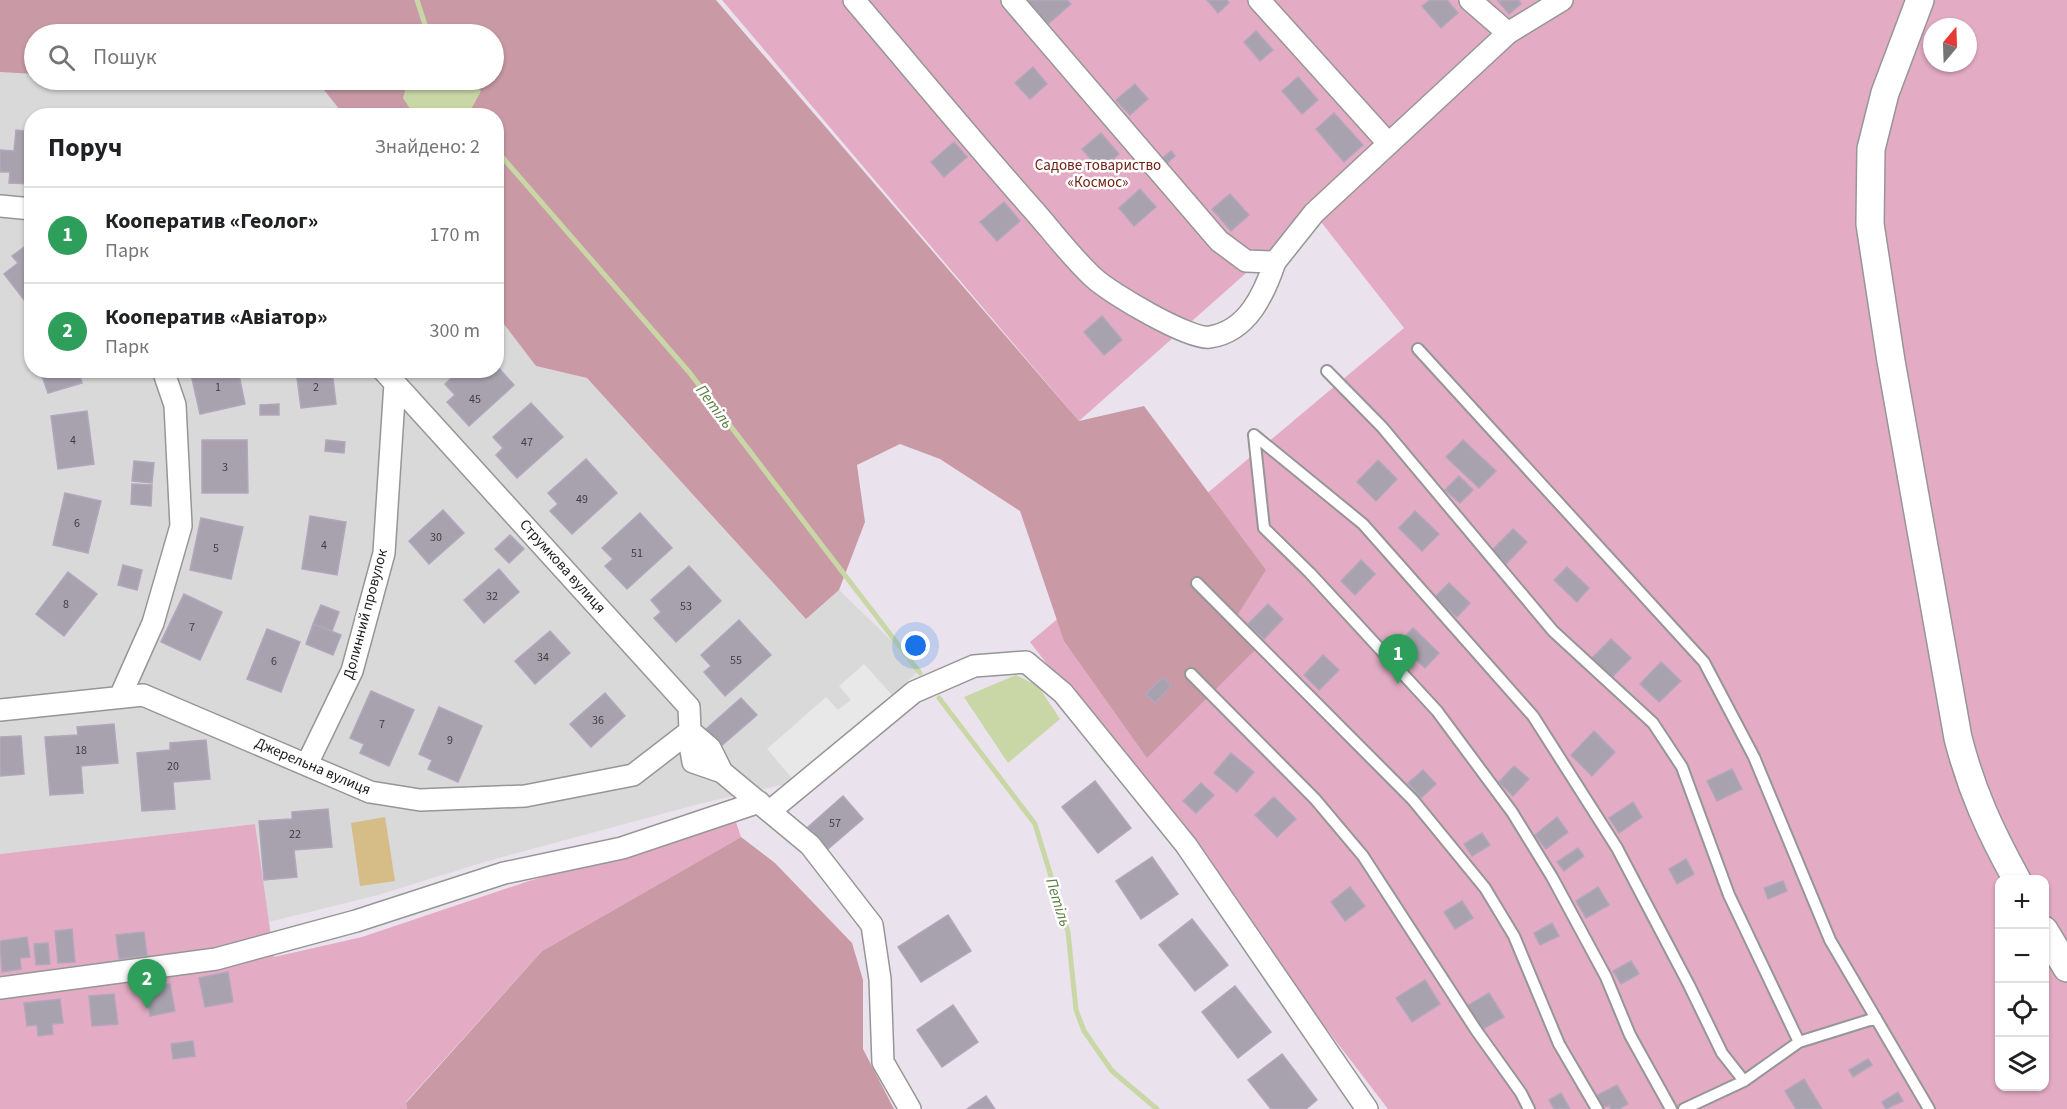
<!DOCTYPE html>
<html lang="uk">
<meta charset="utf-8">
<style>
:root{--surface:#fff;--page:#f2f2f2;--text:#202124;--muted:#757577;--line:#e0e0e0;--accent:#1a10b8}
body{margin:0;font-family:"Source Sans 3",sans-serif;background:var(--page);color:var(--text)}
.controls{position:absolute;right:18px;bottom:18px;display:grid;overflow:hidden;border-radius:12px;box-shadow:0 2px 4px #0004}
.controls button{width:54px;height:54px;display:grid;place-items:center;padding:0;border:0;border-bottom:2px solid var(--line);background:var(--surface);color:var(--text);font:30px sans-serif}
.compass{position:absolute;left:1923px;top:18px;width:54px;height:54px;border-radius:50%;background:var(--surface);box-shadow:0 2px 4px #0004;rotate:19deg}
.you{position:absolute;left:916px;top:646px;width:21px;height:21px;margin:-15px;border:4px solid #fff;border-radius:50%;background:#1a73e8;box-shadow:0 0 0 9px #1a73e833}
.badge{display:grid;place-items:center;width:39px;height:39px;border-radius:50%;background:var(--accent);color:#fff;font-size:20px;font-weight:700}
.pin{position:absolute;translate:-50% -50px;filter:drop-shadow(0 2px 3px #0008)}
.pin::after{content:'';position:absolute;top:32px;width:21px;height:18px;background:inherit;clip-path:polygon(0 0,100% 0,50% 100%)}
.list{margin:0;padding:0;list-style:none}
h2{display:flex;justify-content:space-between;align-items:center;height:78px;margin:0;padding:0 24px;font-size:26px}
h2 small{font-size:20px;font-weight:400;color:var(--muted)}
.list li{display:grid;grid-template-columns:39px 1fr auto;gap:18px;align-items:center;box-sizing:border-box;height:96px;padding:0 24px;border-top:2px solid var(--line)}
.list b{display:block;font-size:22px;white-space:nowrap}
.list p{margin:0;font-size:20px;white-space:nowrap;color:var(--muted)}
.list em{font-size:20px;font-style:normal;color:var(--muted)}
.icon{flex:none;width:33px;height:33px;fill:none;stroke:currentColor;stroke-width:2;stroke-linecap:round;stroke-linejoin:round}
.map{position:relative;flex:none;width:2067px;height:1109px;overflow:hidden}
.search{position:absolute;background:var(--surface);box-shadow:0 2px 4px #0004;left:24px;top:24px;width:480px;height:66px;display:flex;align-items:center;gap:15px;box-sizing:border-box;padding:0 21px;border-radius:33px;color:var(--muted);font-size:22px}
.panel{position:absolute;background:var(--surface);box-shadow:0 2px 4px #0004;left:24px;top:108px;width:480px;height:270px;border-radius:24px}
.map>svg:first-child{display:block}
.residential{fill:#d9d9da}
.grass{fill:#e3acc4;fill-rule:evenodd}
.forest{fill:#c99aa5}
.pitch{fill:#d6bc86}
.parking{fill:#e8e8e8}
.water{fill:#c9d7a6}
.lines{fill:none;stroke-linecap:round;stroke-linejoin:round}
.stream{stroke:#c9d7a6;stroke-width:5}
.building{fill:#a8a2ae;stroke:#b2a6bd;stroke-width:1.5}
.service-casing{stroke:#969696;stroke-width:14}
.minor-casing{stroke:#969696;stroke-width:24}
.tertiary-casing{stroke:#969696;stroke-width:30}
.service{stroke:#fff;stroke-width:10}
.minor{stroke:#fff;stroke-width:21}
.tertiary{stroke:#fff;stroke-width:27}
.labels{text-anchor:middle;stroke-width:5;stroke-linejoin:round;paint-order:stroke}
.number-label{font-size:12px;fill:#3f3e40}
.park-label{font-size:15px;fill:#702114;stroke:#fff}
.street-label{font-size:15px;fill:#1c1c1c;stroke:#fff}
.water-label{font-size:16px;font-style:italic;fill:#5c7e41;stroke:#fff}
</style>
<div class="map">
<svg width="2067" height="1109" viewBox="0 0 2067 1109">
<rect width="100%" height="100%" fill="#eae3ed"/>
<!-- residential -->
<path class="residential" d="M 0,72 L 34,74 L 34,80 L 141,80 L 324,90 L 344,115 L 32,116 L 32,370 L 496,370 L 497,315 L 536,366 L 587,378 L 806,618 L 839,590 L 921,669 L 795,782 L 699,804 L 488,861 L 378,895 L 269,922 L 254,824 L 0,854 Z"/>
<!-- grass -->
<path class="grass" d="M 722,0 L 2067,0 L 2067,1109 L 1388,1109 L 1030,642 L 1404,328 L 1314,213 L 1079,421 ZM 1932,27 L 1968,27 L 1968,63 L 1932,63 ZM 2000,880 L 2044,880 L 2044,1086 L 2000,1086 Z
M 736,822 L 741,837 L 542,951 L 406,1102 L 407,1109 L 0,1109 L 0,854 L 255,824 L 274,957 L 362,937 L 529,881 Z"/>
<!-- forest -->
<path class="forest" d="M 0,0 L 716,0 L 1079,421 L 1144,406 L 1266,570 L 1233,622 L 1256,649 L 1147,758 L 1064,641 L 1020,511 L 940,459 L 900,444 L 857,465 L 865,522 L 839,590 L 806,619 L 587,378 L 536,366 L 497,315 L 496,116 L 344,115 L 324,90 L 141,80 L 494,80 L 494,34 L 34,34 L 34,74 L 0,72 Z
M 741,837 L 775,863 L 852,943 L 863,980 L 863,1049 L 894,1109 L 407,1109 L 406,1103 L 542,951 Z"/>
<!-- pitch -->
<path class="pitch" d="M 385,817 L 395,881 L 360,886 L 351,823 Z"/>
<!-- parking -->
<path class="parking" d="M 864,664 L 893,696 L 795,782 L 767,749 L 826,697 L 838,710 L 851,700 L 839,686 Z"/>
<!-- water -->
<path class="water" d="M 408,80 L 472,80 L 481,91 L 468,115 L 414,115 L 403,98 Z
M 1016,675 L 1038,686 L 1060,719 L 1008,763 L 964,697 Z"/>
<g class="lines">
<!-- stream -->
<path class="stream" d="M 417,0 L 428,34
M 496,150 L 689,372 L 920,673
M 939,698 L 1035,824 L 1068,932 L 1076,1010 L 1084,1031 L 1112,1071 L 1157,1109"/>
</g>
<!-- building -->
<path class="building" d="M 1026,0 L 1067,0 L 1071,4 L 1048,24 Z
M 1207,0 L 1227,0 L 1229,3 L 1218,13 Z
M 1430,0 L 1447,0 L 1458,13 L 1441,28 L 1422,6 Z
M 1518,0 L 1521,4 L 1509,14 L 1498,1 Z
M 1256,31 L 1273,50 L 1260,61 L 1244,42 Z
M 1033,67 L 1047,84 L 1030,99 L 1015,83 Z
M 1298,77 L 1318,100 L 1302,114 L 1282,91 Z
M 1135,84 L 1148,99 L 1130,115 L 1116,100 Z
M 1334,113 L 1363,145 L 1344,162 L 1316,129 Z
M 16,130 L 32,132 L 32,184 L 9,183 L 10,172 L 0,172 L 0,150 L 14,151 Z
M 1101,133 L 1119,154 L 1100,170 L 1082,149 Z
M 954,142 L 967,157 L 944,177 L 931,162 Z
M 1171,151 L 1175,156 L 1163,167 L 1158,162 Z
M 1140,189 L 1156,207 L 1134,226 L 1119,208 Z
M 1230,194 L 1249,215 L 1231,231 L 1212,209 Z
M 1004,202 L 1020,221 L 997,241 L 980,222 Z
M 32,241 L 32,310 L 4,274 L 18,263 L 12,256 Z
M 1102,316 L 1122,340 L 1104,355 L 1084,332 Z
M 496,365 L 514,385 L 469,426 L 447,402 L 455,395 L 445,384 L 460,370 L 496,370 Z
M 40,370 L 78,370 L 82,383 L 48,393 Z
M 190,370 L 238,370 L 245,404 L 200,414 Z
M 296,370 L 332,370 L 336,404 L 301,408 Z
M 531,403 L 563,437 L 517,478 L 496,455 L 503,448 L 493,437 Z
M 279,404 L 279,415 L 260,415 L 260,405 Z
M 87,411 L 94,464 L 58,469 L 51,416 Z
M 202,440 L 247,440 L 248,493 L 202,493 Z
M 326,440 L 345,442 L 344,453 L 325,451 Z
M 1463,440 L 1496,471 L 1479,488 L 1446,457 Z
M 586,459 L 617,493 L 572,534 L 550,511 L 558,504 L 548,493 Z
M 1378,460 L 1397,479 L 1376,501 L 1357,482 Z
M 134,461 L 154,463 L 152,483 L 132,481 Z
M 1459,476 L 1473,490 L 1460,503 L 1445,490 Z
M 132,484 L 152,485 L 151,506 L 131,504 Z
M 65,493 L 101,501 L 88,553 L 53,545 Z
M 443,510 L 464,533 L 429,564 L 409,541 Z
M 1415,511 L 1439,534 L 1422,551 L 1399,528 Z
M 640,513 L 672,548 L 627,589 L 605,566 L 613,559 L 602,548 Z
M 310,516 L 346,522 L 337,575 L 302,569 Z
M 201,518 L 243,527 L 231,579 L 190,570 Z
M 1513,529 L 1527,542 L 1506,564 L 1492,550 Z
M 510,535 L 524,549 L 509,563 L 495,549 Z
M 1361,560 L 1375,574 L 1355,595 L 1341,581 Z
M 123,565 L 142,570 L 137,590 L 118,585 Z
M 689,566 L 721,601 L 676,642 L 654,618 L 661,612 L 651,600 Z
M 1567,567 L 1589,588 L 1577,602 L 1554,580 Z
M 499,569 L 519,592 L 484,623 L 464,600 Z
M 68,572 L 97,594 L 64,636 L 36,614 Z
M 1449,583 L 1470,603 L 1457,617 L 1435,597 Z
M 184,594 L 222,612 L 200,660 L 161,642 Z
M 1268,604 L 1283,619 L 1264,639 L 1248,624 Z
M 321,605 L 339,612 L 332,631 L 313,624 Z
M 739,620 L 771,655 L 725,696 L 704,672 L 711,666 L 701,655 Z
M 313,624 L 341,635 L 333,655 L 306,644 Z
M 1413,628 L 1439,653 L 1425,668 L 1398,643 Z
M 267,629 L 300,642 L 281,692 L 247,679 Z
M 550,631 L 570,653 L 535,684 L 515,661 Z
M 1611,639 L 1631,658 L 1611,678 L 1591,659 Z
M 1323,655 L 1339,670 L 1319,690 L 1304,675 Z
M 1661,662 L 1681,681 L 1659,702 L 1640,684 Z
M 1163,677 L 1171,686 L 1155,703 L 1146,694 Z
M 371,691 L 414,710 L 389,766 L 360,753 L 364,744 L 350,738 Z
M 605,693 L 625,716 L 591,747 L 570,724 Z
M 741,698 L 757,715 L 720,747 L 705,730 Z
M 439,707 L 482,726 L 458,782 L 428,769 L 432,760 L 419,754 Z
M 114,724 L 118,763 L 81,766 L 83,793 L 50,795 L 45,737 L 78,735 L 77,727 Z
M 1594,731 L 1615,752 L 1592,776 L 1571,755 Z
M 21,736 L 24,774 L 0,776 L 0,737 Z
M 206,740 L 210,779 L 173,782 L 175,809 L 142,811 L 137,753 L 170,750 L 170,743 Z
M 1231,753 L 1254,772 L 1237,792 L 1214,773 Z
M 1514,766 L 1529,779 L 1513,796 L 1499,782 Z
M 1732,769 L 1742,789 L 1717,801 L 1707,781 Z
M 1423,770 L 1436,784 L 1421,798 L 1408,783 Z
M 1095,781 L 1131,828 L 1098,853 L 1062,807 Z
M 1201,783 L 1214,795 L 1196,813 L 1183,801 Z
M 843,796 L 863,819 L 828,849 L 808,827 Z
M 1274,797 L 1296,819 L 1277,837 L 1255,815 Z
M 1633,802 L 1642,817 L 1619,833 L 1609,818 Z
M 328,809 L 332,847 L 294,850 L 297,877 L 264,880 L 259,821 L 292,819 L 292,812 Z
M 1557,817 L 1568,832 L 1546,849 L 1535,835 Z
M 1482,833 L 1490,845 L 1472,856 L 1464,844 Z
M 1578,848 L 1584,856 L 1564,871 L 1557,862 Z
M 1152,857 L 1178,894 L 1141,919 L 1116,881 Z
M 1686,859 L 1694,874 L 1677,884 L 1669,869 Z
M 1783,881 L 1787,891 L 1768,899 L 1764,888 Z
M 1350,887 L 1365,906 L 1345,921 L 1331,902 Z
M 1598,887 L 1609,905 L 1586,918 L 1576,901 Z
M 1462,901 L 1473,918 L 1455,929 L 1444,912 Z
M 948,915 L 971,951 L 921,982 L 898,947 Z
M 1192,919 L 1228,965 L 1195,991 L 1159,945 Z
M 1552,923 L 1559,936 L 1540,945 L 1534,933 Z
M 72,929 L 75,962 L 58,963 L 55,931 Z
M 144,932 L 147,955 L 119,959 L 116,935 Z
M 27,937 L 30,957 L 20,958 L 21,969 L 2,972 L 0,941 Z
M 48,943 L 50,964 L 36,965 L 34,944 Z
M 1631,961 L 1639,974 L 1621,984 L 1613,971 Z
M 228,972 L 233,1002 L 205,1007 L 199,978 Z
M 1425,980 L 1440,1004 L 1412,1022 L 1396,998 Z
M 170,984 L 175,1011 L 150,1016 L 146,988 Z
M 1235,986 L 1271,1032 L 1238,1058 L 1202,1012 Z
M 1489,993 L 1504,1017 L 1481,1030 L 1467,1006 Z
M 114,994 L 118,1024 L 92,1026 L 89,996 Z
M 60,999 L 63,1023 L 52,1024 L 53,1034 L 38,1036 L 37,1025 L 27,1026 L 24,1003 Z
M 953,1005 L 978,1042 L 942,1067 L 917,1030 Z
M 193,1041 L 195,1056 L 173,1059 L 171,1044 Z
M 1282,1054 L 1317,1100 L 1306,1109 L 1271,1109 L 1248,1080 Z
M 1868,1059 L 1872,1065 L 1853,1077 L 1849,1070 Z
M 1804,1079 L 1822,1109 L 1796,1109 L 1785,1091 Z
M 1617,1085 L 1628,1104 L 1619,1109 L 1611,1109 L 1609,1105 L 1600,1109 L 1594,1097 Z
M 1898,1092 L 1903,1101 L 1886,1109 L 1882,1102 Z
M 1561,1093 L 1570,1109 L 1554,1109 L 1549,1100 Z
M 986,1096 L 995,1109 L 967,1109 Z"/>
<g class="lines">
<!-- service casing -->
<g class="service-casing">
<path id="service" d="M 1418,349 L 1704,662 L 1754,757 L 1830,940 L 1929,1109
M 1327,371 L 1382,427 L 1553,631 L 1653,723 L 1682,767 L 1729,895 L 1799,1042
M 1254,435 L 1363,524 L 1533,716 L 1617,848 L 1689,985 L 1722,1053 L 1744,1081
M 1254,435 L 1264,528 L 1310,573 L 1437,711 L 1512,812 L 1552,877 L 1606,977 L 1630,1035 L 1671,1109
M 1197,583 L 1413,800 L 1485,888 L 1514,936 L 1559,1044 L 1597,1109
M 1191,674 L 1315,799 L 1363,856 L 1476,1030 L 1521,1093 L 1529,1109
M 1684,1109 L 1744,1081 L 1799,1042 L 1876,1018"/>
</g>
<!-- minor casing -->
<g class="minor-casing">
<path id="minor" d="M 854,0 C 912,68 969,137 1028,204 C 1050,228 1070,256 1094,278 C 1110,293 1191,341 1210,337 C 1248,331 1264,294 1275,262
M 1012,0 L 1219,241 L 1246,261 L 1275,262 L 1314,213 L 1508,33 L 1562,0
M 1259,0 L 1388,143
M 1470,0 L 1508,33
M 0,206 L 32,209
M 383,370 L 689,707 L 690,731 L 710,748 L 722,772 L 810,845 L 872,925 L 880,979 L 883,1062 L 910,1109
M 120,697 L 153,623 L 181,526 L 175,405 L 163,370
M 0,710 L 143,695 L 370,792 L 420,800 L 525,796 L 633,775 L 690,731
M 688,733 L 693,762 L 722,772
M 307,764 L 352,671 L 384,553 L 395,383
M 770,811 L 914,692 L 974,666 L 1026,662 L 1063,693 L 1186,845 L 1367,1109
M 0,988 L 216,959 L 356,921 L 504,873 L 622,848 L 759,802"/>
</g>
<!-- tertiary casing -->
<g class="tertiary-casing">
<path id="tertiary" d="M 1920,0 L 1885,93 L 1871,149 L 1870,224 L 1891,361 L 1958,738 C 1972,792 1990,831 2017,880
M 2044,930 L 2067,968"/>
</g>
<!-- service -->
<use href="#service" class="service"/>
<!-- minor -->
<use href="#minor" class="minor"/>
<!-- tertiary -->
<use href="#tertiary" class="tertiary"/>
</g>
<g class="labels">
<!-- number labels -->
<g class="number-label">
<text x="218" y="391">1</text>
<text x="316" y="391">2</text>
<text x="475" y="403">45</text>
<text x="73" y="444">4</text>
<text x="527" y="446">47</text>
<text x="225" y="471">3</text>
<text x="582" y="503">49</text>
<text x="77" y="527">6</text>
<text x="436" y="541">30</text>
<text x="324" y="549">4</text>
<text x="216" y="552">5</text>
<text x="637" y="557">51</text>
<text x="492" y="600">32</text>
<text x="66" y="608">8</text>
<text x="686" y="610">53</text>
<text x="192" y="631">7</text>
<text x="543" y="661">34</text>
<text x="736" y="664">55</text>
<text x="274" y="665">6</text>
<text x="598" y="724">36</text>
<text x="382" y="728">7</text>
<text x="450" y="744">9</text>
<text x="81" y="754">18</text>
<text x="173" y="770">20</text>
<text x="835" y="827">57</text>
<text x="295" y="838">22</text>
</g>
<!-- park labels -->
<g class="park-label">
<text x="1098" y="170">Садове товариство<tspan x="1098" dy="17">«Космос»</tspan></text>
</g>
<!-- street labels -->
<g class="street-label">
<text transform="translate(563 566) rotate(48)" y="5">Струмкова вулиця</text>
<text transform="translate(365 614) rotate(-75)" y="5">Долинний провулок</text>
<text transform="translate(313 766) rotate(23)" y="5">Джерельна вулиця</text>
</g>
<!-- water labels -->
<g class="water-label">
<text transform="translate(715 406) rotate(53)" y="6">Петіль</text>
<text transform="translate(1059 902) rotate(73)" y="6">Петіль</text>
</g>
</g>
</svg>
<div class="controls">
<button>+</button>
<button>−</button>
<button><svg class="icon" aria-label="locate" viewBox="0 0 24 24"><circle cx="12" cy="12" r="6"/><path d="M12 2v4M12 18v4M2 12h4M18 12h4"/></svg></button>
<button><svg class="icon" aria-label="layers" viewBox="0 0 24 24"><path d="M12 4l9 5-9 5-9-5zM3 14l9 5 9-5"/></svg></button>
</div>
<svg class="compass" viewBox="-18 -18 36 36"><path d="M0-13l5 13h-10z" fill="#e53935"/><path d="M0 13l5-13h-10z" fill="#757577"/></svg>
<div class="you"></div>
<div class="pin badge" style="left:1398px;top:684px;background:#2e9e5b">1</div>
<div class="pin badge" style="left:147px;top:1009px;background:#2e9e5b">2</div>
<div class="search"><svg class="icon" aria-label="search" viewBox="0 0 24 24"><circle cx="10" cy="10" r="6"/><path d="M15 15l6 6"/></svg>Пошук</div>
<section class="panel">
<h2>Поруч<small>Знайдено: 2</small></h2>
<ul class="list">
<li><span class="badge" style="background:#2e9e5b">1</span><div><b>Кооператив «Геолог»</b><p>Парк</p></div><em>170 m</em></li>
<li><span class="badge" style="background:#2e9e5b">2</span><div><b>Кооператив «Авіатор»</b><p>Парк</p></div><em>300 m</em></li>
</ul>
</section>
</div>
